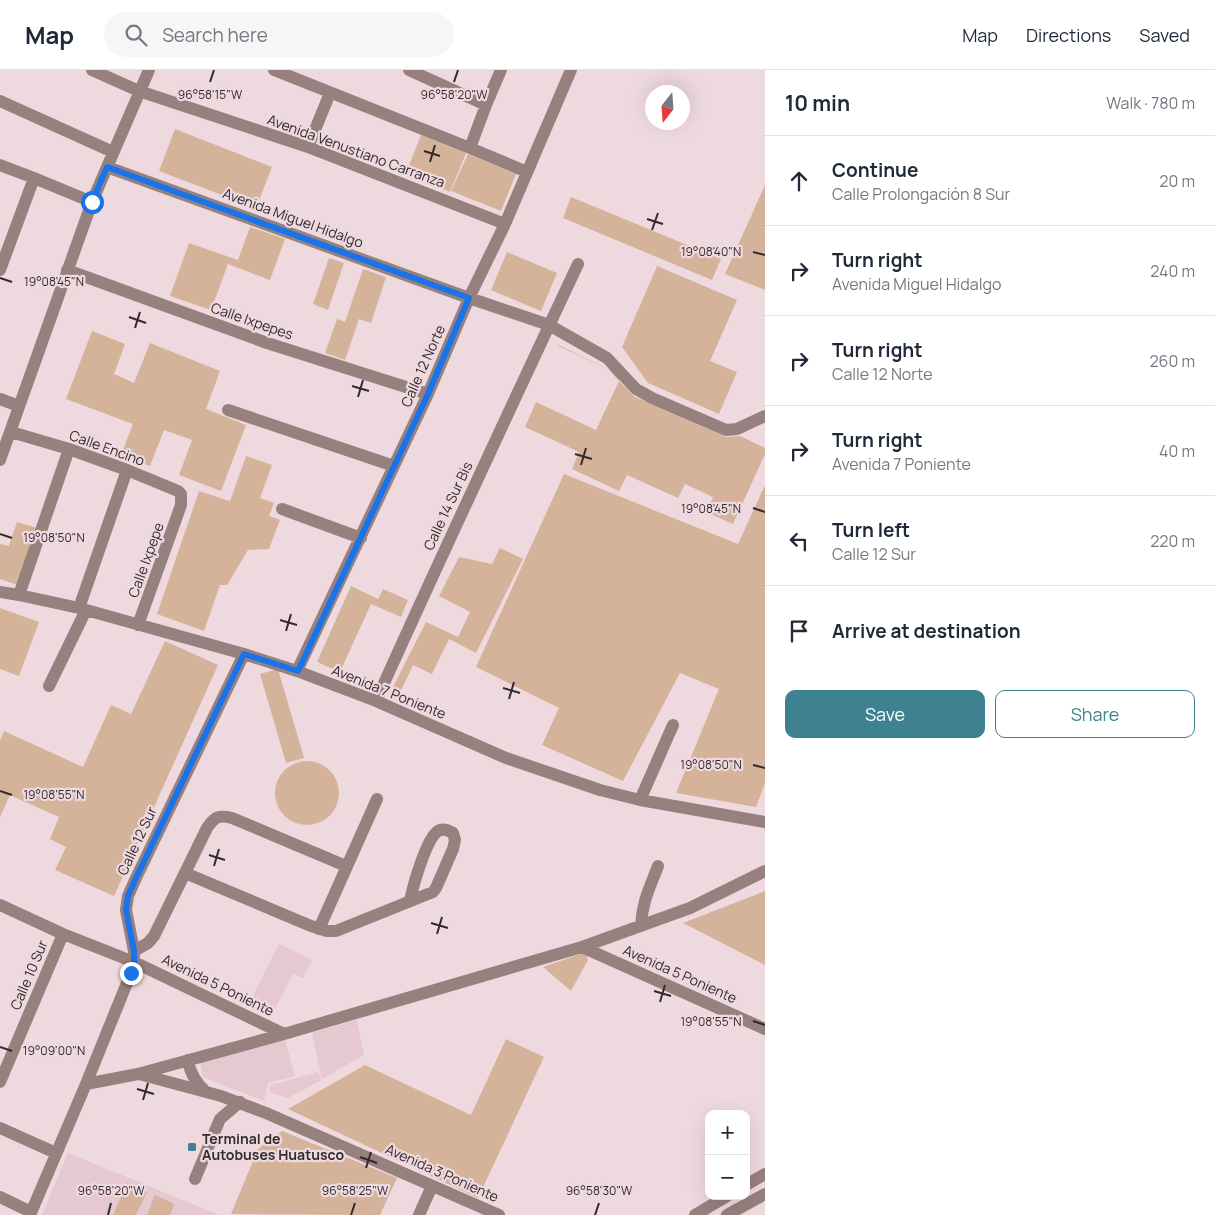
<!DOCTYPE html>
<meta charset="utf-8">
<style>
:root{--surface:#fff;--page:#f6f6f7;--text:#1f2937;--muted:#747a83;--line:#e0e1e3;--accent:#3e8191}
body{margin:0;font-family:Manrope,sans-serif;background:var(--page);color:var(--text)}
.controls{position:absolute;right:15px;bottom:15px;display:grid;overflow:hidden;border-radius:10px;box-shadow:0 5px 20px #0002}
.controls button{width:45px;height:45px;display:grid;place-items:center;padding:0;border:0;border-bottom:1px solid var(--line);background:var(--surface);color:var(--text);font:25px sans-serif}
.compass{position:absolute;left:645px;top:15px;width:45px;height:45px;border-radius:50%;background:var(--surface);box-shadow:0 5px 20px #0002;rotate:197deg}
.stop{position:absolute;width:15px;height:15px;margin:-11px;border:4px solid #1a73e8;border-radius:50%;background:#fff}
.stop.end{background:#1a73e8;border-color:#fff;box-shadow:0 1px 5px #0008}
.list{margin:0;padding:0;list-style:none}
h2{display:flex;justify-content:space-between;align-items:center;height:65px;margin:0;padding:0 20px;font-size:21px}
h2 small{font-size:16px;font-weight:400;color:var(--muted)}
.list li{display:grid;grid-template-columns:32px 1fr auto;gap:15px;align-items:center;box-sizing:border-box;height:90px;padding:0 20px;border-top:1px solid var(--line)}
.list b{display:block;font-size:19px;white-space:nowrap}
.list p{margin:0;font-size:16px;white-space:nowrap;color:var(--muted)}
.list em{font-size:16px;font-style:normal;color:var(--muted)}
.actions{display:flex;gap:10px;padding:15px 20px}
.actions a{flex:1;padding:11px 0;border:1px solid var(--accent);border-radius:10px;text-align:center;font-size:18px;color:var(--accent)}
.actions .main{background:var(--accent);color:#fff}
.icon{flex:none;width:28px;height:28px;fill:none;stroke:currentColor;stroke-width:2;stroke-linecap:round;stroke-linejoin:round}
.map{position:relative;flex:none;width:765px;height:1145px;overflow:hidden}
header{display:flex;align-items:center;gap:30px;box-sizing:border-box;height:70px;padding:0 25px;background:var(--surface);border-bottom:1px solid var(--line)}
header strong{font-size:24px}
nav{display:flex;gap:28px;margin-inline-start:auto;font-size:18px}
.search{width:350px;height:45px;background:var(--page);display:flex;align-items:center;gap:12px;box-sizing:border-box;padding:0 18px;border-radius:28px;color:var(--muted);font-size:19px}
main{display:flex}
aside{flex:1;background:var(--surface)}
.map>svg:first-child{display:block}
.built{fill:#e5c8d0}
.green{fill:#d4b39a}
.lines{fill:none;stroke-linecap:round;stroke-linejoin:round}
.minor{stroke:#96817e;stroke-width:12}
.route{stroke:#1a73e8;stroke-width:6}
.ticks{fill:none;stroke:#322b2d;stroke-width:2}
.poi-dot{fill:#3e8191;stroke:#eed9df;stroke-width:2}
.labels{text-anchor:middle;stroke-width:4.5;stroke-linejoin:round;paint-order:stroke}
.street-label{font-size:14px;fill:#322b2d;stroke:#eed9df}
.poi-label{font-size:14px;font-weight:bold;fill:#322b2d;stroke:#eed9df;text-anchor:start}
.ticks-label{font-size:12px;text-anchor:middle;fill:#322b2d;stroke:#eed9df;stroke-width:4.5;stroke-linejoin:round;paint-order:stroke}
</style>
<header>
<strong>Map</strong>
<div class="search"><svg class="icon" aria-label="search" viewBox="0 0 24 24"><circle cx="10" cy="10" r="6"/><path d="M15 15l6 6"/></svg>Search here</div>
<nav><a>Map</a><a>Directions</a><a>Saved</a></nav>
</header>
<main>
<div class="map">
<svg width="765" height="1145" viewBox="0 0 765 1145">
<rect width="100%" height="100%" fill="#eed9df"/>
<!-- built -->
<path class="built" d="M 279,874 L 312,890 L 303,908 L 293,904 L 274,941 L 251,930 Z
M 357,950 L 364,985 L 322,1009 L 312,963 Z
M 285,969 L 295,1006 L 268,1013 L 264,1031 L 203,1007 L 200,992 Z
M 318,1002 L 321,1010 L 288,1028 L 269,1022 L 271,1015 Z
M 68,1083 L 217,1144 L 217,1145 L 42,1145 Z"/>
<!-- green -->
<path class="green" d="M 175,59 L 272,97 L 256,138 L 159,101 Z
M 421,65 L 466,83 L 450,122 L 406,103 Z
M 468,84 L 516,104 L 501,141 L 451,121 Z
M 765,115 L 765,220 L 725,204 Z
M 571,127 L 721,189 L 712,210 L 563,148 Z
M 250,157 L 285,169 L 270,210 L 228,194 L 211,240 L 170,226 L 189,173 L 238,190 Z
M 507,182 L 557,203 L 541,241 L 491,220 Z
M 329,188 L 344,193 L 328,240 L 313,234 Z
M 657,196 L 737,230 L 710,291 L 737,302 L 719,344 L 648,313 L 622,277 Z
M 363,199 L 386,207 L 371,253 L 359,249 L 345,290 L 325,283 L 337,249 L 345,252 Z
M 92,261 L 125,274 L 114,304 L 134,313 L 150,273 L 220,301 L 206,339 L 246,355 L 221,421 L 179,405 L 192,370 L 164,360 L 150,396 L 121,385 L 133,354 L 66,329 Z
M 558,275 L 621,305 L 619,311 L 635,327 L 726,367 L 740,366 L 765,378 L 765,384 L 733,454 L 706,442 L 713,427 L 685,414 L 678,428 L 627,405 L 619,421 L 572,399 L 579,382 L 525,357 L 536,332 L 596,360 L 619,311 L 608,299 L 558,276 Z
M 246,386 L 272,395 L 260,428 L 274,433 L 269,446 L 280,450 L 269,479 L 248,480 L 227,515 L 220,515 L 204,561 L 157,544 L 199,421 L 230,431 Z
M 564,404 L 738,474 L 765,415 L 765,713 L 756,737 L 676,723 L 719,619 L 680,603 L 623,711 L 542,675 L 559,638 L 476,597 Z
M 17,452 L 37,458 L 18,515 L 0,509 L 0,474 L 9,476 Z
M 500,478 L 523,489 L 476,583 L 449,569 L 432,604 L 413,595 L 399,625 L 391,621 L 426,552 L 458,567 L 470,542 L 439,526 L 459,487 L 492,494 Z
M 351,516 L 378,529 L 383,519 L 408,530 L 401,547 L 371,534 L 340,602 L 317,592 Z
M 0,538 L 39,552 L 19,606 L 0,599 Z
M 165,571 L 218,595 L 114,826 L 55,800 L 66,777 L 50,769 L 59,747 L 10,725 L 0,747 L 0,671 L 4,661 L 83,697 L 111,635 L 131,644 Z
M 278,599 L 304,688 L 286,693 L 260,604 Z
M275 723a32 32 0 1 1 64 0a32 32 0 1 1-64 0Z
M 765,821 L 765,895 L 683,853 Z
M 586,882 L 588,890 L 571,921 L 543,897 Z
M 506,969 L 544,987 L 478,1128 L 288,1039 L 365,995 L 471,1045 Z
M 282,1061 L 397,1108 L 380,1145 L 231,1144 L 258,1079 Z
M 127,1113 L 147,1122 L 136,1145 L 113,1145 Z
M 155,1125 L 174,1134 L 170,1145 L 147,1145 Z"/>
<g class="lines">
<!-- minor -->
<path class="minor" d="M 92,0 L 139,21 L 308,77 L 505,154
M 274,0 L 470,78 L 527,102
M 409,0 L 486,35
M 0,31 L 113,82
M 308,77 L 330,23
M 470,78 L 486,35 L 501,0
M 0,95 L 34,108 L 92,132
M 107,97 L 469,228 L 549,255 L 607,288 L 636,319 L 652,328 L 726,360 L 737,359 L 765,346
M 0,200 L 34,108
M 67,200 L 267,273 L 428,324
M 0,329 L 19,336
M 228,340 L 394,396
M 11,362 L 69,379 L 127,400 L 178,421 L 181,424 L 181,435 L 138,555
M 0,390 L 92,132 L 149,0
M 282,439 L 361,468
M 0,522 L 19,525 L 79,538 L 244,584 L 297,601 L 376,631 L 506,688 L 600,720 L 640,730 L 765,752
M 19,525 L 69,379
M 79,538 L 127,400
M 297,601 L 428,324 L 469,228 L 505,154 L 571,0
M 49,616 L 86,540
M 376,631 C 442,484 510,339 578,194
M 640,730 L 673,655
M 185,803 L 311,856 L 327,861 L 336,861 L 433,822 L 436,818 L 453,779 L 455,770 L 453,763 C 448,760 443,758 438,761 C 426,769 413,816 410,831
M 0,835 L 63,864 L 134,892 L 284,964
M 641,856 C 642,832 650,817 658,796
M 319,859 L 377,729
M 582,877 L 765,959
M 134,881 L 148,873 L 154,866 L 207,758 C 215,746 219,745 232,748 L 346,796
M 188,990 C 190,1004 196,1013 206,1022
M 139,1004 L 221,1026 L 266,1043 L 499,1145
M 0,1012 L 63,864
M 86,1014 L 138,1004 L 284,964 L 582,877 L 690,838 L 765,801
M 0,1058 L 56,1083
M 195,1109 L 220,1049 L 240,1032
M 746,1115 L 765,1104
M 0,1127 L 31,1142
M 30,1145 L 86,1014 L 131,903 L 134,892 L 134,881 L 126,840 L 128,826 L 136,808 L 244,584
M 419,1145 L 432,1116
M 695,1145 L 727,1126
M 727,1145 L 765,1124"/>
</g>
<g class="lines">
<!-- route -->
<path class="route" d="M 92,132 L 107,97 L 469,228 L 428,324 L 298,601 L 244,584 L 136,808 L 128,826 L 126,840 L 134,881 L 134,892 L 131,903"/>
</g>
<!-- ticks -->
<path class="ticks" d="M 210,12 L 214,0M 454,12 L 458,0M 424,81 L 440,86M 430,92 L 435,75M 647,149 L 663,154M 652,160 L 658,143M 753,182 L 765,185M 0,208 L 12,212M 129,247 L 146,253M 135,258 L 140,242M 352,316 L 369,321M 358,327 L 363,310M 575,384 L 592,389M 581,395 L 586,378M 753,438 L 765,442M 0,464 L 12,468M 280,550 L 297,555M 286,561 L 291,544M 503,618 L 520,623M 509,629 L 514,612M 753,695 L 765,698M 0,721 L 12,725M 209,785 L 225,790M 214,796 L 219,779M 431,853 L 448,858M 437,864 L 442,847M 654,921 L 671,926M 660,932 L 665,915M 753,951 L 765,955M 0,977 L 12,981M 137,1019 L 154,1024M 143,1030 L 148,1013M 360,1087 L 377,1093M 366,1098 L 371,1082M 108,1145 L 111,1133M 351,1145 L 355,1133M 595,1145 L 599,1133"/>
<!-- markers -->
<rect class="poi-dot" x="187" y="1072" width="10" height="10" rx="2.5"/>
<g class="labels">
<!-- street labels -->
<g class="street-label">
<text transform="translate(356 81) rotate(20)" y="5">Avenida Venustiano Carranza</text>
<text transform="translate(293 148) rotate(20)" y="5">Avenida Miguel Hidalgo</text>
<text transform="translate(252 251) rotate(19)" y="5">Calle Ixpepes</text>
<text transform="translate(423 296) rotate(-66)" y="5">Calle 12 Norte</text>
<text transform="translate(107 378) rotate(20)" y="5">Calle Encino</text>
<text transform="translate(448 436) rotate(-65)" y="5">Calle 14 Sur Bis</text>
<text transform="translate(146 490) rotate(-70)" y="5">Calle Ixpepe</text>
<text transform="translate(389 622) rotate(22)" y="5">Avenida 7 Poniente</text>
<text transform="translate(137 771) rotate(-65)" y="5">Calle 12 Sur</text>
<text transform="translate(680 904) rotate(24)" y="5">Avenida 5 Poniente</text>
<text transform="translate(29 905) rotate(-67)" y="5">Calle 10 Sur</text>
<text transform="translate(218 915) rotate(26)" y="5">Avenida 5 Poniente</text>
<text transform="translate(442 1103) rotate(24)" y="5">Avenida 3 Poniente</text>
</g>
<!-- poi labels -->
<g class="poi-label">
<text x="202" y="1074">Terminal de<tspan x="202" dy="16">Autobuses Huatusco</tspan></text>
</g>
</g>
<g class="ticks-label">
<text x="210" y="29">96°58'15"W</text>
<text x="454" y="29">96°58'20"W</text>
<text x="711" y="186">19°08'40"N</text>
<text x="54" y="216">19°08'45"N</text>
<text x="711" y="443">19°08'45"N</text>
<text x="54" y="472">19°08'50"N</text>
<text x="711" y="699">19°08'50"N</text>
<text x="54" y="729">19°08'55"N</text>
<text x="711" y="956">19°08'55"N</text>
<text x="54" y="985">19°09'00"N</text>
<text x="111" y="1125">96°58'20"W</text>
<text x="355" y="1125">96°58'25"W</text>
<text x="599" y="1125">96°58'30"W</text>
</g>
</svg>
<div class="controls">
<button>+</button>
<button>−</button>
</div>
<svg class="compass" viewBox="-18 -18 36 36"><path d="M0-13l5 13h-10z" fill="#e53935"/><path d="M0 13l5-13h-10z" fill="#747a83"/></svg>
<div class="stop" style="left:92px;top:132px"></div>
<div class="stop end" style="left:131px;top:903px"></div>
</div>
<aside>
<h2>10 min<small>Walk · 780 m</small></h2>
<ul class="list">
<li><svg class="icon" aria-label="ahead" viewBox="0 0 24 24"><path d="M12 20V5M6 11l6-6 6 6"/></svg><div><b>Continue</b><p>Calle Prolongación 8 Sur</p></div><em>20 m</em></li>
<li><svg class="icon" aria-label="right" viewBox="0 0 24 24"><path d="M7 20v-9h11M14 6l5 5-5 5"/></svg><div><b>Turn right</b><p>Avenida Miguel Hidalgo</p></div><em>240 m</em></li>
<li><svg class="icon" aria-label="right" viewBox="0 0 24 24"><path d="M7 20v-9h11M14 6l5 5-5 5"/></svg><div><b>Turn right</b><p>Calle 12 Norte</p></div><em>260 m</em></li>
<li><svg class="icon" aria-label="right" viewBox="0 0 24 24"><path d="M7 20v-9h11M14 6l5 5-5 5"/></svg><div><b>Turn right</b><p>Avenida 7 Poniente</p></div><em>40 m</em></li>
<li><svg class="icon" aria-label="left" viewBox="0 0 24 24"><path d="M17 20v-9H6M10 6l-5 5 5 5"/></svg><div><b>Turn left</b><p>Calle 12 Sur</p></div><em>220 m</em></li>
<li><svg class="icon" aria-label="arrive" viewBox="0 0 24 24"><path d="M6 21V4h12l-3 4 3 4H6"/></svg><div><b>Arrive at destination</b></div></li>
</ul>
<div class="actions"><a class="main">Save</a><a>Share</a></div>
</aside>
</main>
